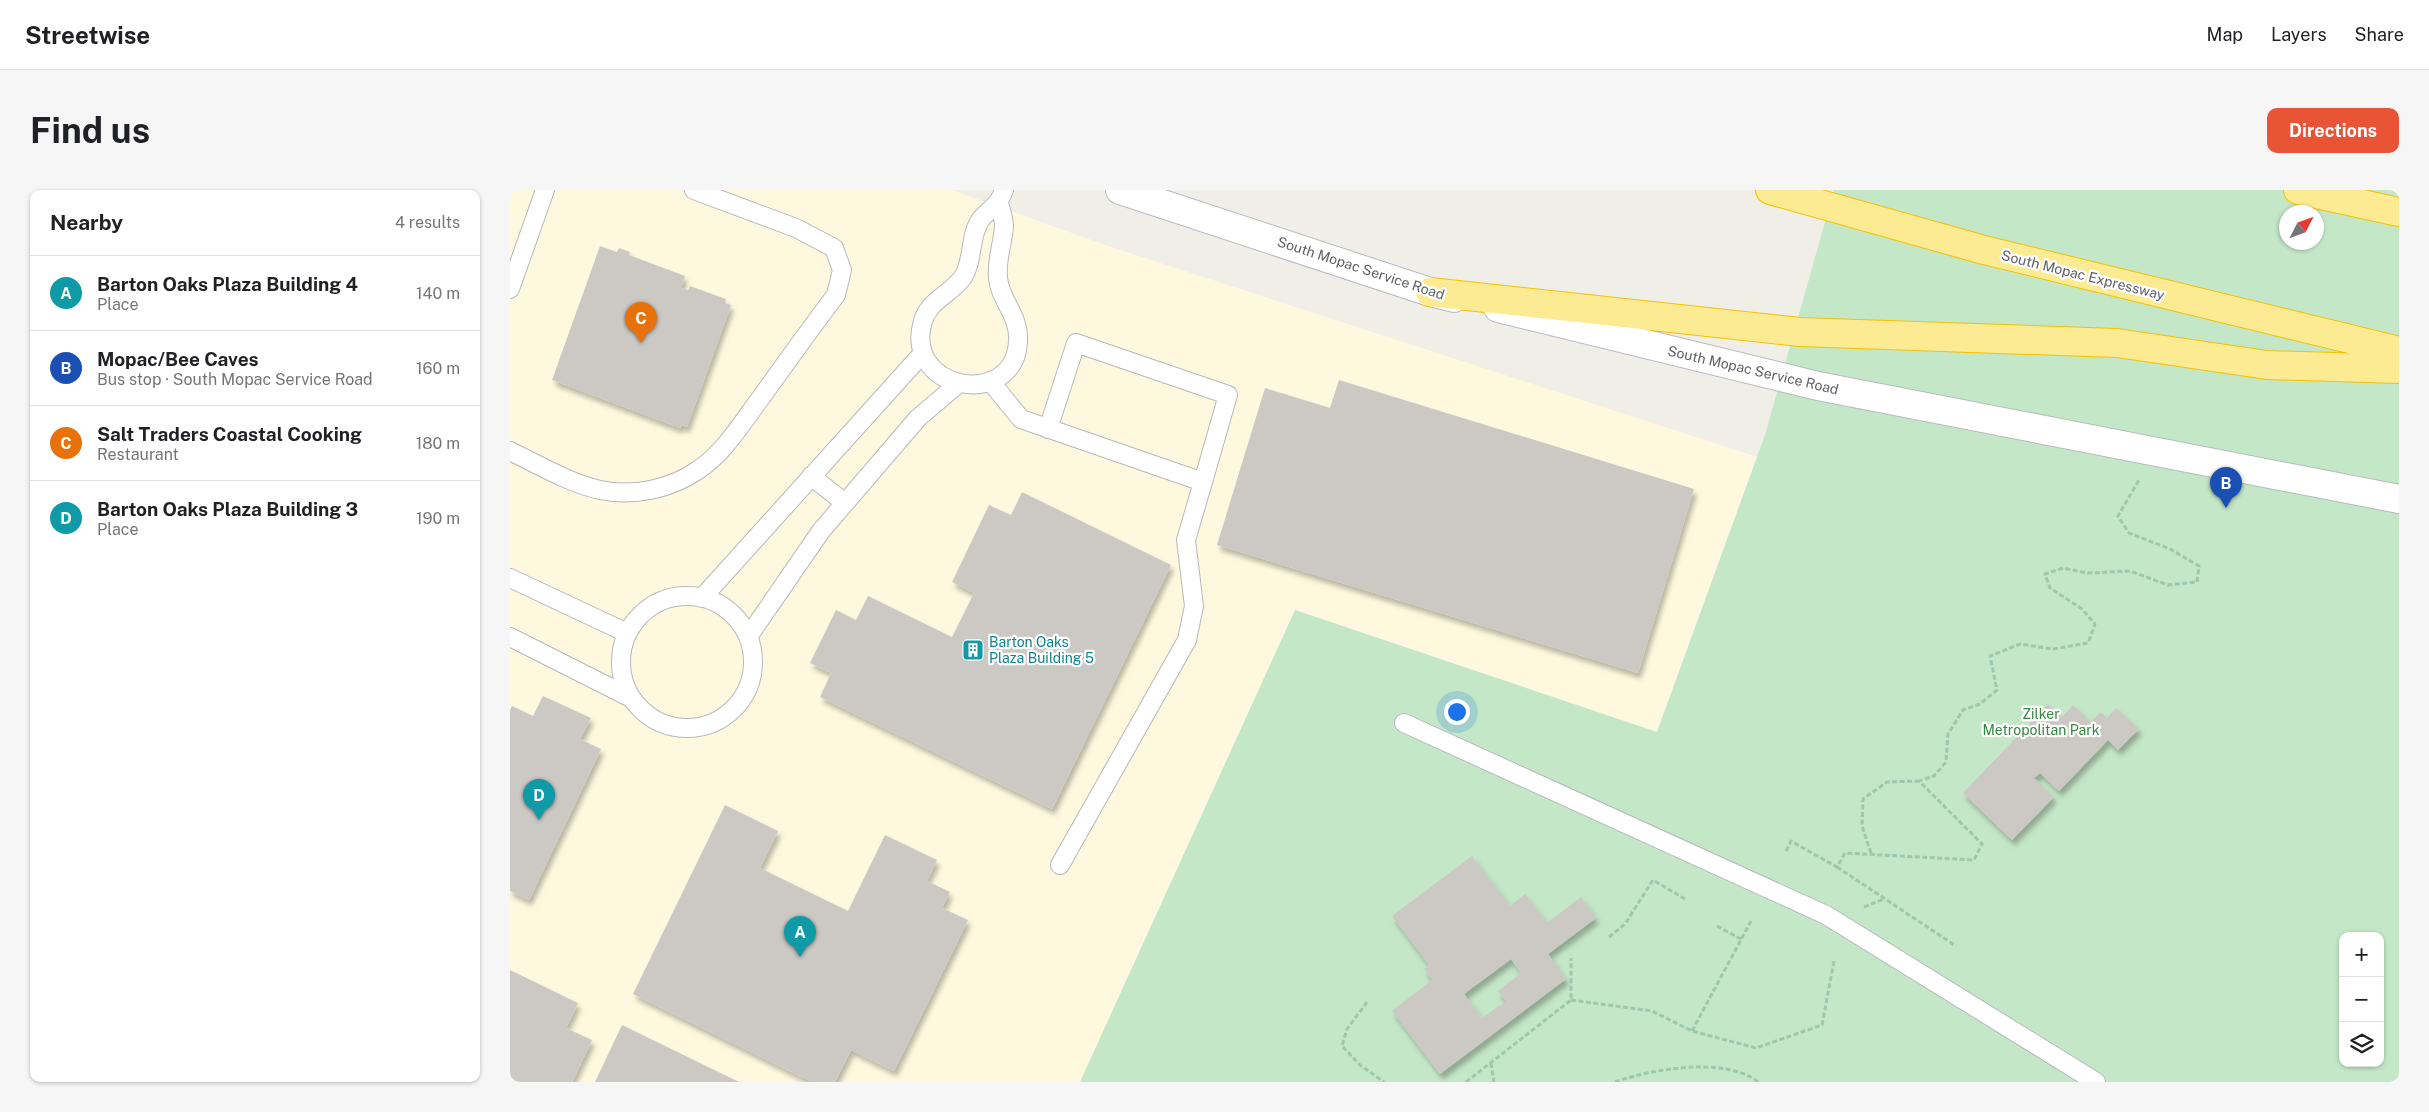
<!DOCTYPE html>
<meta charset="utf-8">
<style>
:root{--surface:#fff;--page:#f6f6f6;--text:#202124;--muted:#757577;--line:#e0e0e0;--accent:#e85435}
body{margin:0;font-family:"Public Sans",sans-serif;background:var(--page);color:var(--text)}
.controls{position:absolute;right:15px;bottom:15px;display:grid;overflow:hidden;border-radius:10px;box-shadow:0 1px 4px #0004}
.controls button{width:45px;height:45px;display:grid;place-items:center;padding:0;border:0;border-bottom:1px solid var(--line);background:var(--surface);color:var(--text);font:25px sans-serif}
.compass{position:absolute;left:1769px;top:15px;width:45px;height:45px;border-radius:50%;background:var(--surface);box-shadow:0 1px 4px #0004;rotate:48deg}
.you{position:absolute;left:946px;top:521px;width:18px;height:18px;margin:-12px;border:4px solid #fff;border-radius:50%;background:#1a73e8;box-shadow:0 0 0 8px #1a73e833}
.badge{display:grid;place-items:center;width:32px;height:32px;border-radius:50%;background:var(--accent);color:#fff;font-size:16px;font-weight:700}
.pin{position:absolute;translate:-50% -41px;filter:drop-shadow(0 1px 2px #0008)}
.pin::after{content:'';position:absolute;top:26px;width:18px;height:15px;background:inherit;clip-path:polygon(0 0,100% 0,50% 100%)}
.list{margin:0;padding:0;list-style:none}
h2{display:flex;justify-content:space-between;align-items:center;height:65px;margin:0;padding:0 20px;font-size:21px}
h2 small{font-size:16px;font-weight:400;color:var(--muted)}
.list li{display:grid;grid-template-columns:32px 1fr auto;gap:15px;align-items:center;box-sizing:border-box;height:75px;padding:0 20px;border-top:1px solid var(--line)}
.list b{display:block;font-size:19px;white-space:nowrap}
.list p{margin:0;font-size:16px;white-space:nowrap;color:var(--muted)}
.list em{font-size:16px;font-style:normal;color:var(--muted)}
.icon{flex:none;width:28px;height:28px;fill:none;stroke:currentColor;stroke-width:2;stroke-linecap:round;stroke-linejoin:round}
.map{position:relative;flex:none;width:1889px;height:892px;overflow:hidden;border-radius:10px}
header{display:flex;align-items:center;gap:30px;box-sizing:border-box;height:70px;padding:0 25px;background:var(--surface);border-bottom:1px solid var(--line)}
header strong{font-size:24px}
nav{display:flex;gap:28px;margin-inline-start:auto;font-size:18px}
.intro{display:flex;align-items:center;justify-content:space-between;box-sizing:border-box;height:120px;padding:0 30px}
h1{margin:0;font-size:35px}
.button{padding:12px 22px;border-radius:10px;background:var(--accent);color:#fff;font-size:18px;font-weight:700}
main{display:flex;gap:30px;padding:0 30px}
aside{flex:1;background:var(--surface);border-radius:10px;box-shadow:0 1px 4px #0004}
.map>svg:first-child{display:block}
.commercial{fill:#fef9de}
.green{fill:#c4e7c7;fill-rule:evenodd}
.building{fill:#ccc9c4;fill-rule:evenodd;filter:url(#shadow)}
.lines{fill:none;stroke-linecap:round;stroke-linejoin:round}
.service-casing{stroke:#b7b8bd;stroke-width:20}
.secondary-casing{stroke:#b8bac0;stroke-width:30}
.motorway-casing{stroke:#f5c002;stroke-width:30}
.path{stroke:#9dc8ae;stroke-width:3;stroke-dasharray:5 2.5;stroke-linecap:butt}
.service{stroke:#fff;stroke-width:18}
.secondary{stroke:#fff;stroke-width:28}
.motorway{stroke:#fceb92;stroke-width:28}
.labels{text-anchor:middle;stroke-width:4.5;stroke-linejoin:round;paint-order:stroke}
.street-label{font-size:14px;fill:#5e6167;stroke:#fff}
.culture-label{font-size:14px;fill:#0d838f;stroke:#fff;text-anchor:start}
.park-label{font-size:14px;fill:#368641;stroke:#fff}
</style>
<header>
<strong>Streetwise</strong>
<nav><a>Map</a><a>Layers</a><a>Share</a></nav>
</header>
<div class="intro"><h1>Find us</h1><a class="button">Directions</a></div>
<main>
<aside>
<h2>Nearby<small>4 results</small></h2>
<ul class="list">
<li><span class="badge" style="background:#0f9aa8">A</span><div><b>Barton Oaks Plaza Building 4</b><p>Place</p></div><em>140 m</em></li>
<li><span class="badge" style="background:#1a4fb4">B</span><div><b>Mopac/Bee Caves</b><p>Bus stop · South Mopac Service Road</p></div><em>160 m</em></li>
<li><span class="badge" style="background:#e8710a">C</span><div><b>Salt Traders Coastal Cooking</b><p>Restaurant</p></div><em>180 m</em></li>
<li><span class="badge" style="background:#0f9aa8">D</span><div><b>Barton Oaks Plaza Building 3</b><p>Place</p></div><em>190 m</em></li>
</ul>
</aside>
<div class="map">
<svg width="1889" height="892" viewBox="0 0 1889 892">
<defs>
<filter id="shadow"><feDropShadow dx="3" dy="5.5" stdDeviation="2.5" flood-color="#0004"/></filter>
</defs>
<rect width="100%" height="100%" fill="#f0efe7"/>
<!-- commercial -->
<path class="commercial" d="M 0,0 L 442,0 L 598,56 L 1247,267 L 1147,542 L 785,421 L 570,892 L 0,892 Z"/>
<!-- green -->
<path class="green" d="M 1324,0 L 1889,0 L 1889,892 L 570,892 L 785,420 L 1147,542 L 1255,245 ZM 1776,22 L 1806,22 L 1806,52 L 1776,52 ZM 1833,746 L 1870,746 L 1870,873 L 1833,873 Z"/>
<!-- building -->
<path class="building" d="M 90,56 L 107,62 L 109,58 L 120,62 L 119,65 L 175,86 L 171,98 L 178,100 L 180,96 L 216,109 L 215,113 L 221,115 L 177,237 L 171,235 L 170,238 L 42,190 Z
M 829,190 L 1184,299 L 1128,483 L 707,355 L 755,198 L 820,218 Z
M 512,302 L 661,375 L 542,619 L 310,507 L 321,483 L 300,473 L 326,420 L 346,430 L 358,406 L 442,447 L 464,403 L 442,392 L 479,315 L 501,325 Z
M 33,506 L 81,528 L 70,549 L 91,559 L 19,710 L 0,701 L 0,520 L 2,516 L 23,526 Z
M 1538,514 L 1552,527 L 1563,515 L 1581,532 L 1590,522 L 1597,528 L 1606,518 L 1629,539 L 1608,560 L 1598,550 L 1549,601 L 1530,583 L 1524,588 L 1544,607 L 1502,650 L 1453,603 Z
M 215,615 L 268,641 L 250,678 L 338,721 L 375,645 L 427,670 L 417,691 L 440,702 L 432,718 L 458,730 L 384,881 L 341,860 L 325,892 L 302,892 L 123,804 Z
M 962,666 L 1000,716 L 1015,704 L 1037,733 L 1071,707 L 1086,728 L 1038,764 L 1056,789 L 930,884 L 882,821 L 922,790 L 914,779 L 919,775 L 882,726 ZM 1001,769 L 1011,783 L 988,801 L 996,811 L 972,828 L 954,804 Z
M 0,780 L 68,813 L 56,838 L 82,850 L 62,892 L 0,892 Z
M 112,835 L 229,892 L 85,892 Z"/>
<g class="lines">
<!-- service casing -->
<g class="service-casing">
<path id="service" d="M 489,13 C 491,20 494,29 494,36 C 493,54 486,69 488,88 C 490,111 510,125 508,152 C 504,220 392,201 413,131 C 419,110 441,104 453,87 C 464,70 459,45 471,29 C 481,17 488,17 494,0
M 0,99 L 35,0
M 480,191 L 511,229 L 693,292 L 676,350 L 684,416 L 677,450 L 550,675
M 538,239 L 566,153 L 718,205 L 693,292
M 0,261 C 29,275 59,293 90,300 C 123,307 161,299 188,280 C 214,263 231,234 250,209 C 275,174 300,139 326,105 L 332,80 L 324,58 L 286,38 L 184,0
M 301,286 L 335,313
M 0,388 L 117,443
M111 472a66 66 0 1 1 132 0a66 66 0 1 1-132 0Z
M 192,408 L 413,163
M 0,447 L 121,508
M 238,447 L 311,341 L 408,228 L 448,194
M 894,533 L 1316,725 L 1586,892"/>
</g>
<!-- secondary casing -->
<g class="secondary-casing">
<path id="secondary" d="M 610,0 L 920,102 L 944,108
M 988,118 L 1308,196 L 1889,309"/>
</g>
<!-- motorway casing -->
<g class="motorway-casing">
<path id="motorway" d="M 1260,0 L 1474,60 L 1889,161
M 1788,0 L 1889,22
M 920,102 L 1290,142 L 1607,153 L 1757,175 L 1889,179"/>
</g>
<!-- path -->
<path class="path" d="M 1276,661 L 1281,651 L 1327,677 L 1335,663 L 1464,670 L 1472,654 L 1409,591 L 1424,586 L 1436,572 L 1438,544 L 1453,520 L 1470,514 L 1487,500 L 1480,466 L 1510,454 L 1543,459 L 1578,453 L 1585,434 L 1572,419 L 1540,398 L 1535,384 L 1553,378 L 1577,383 L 1620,381 L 1658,395 L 1687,392 L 1689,376 L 1660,359 L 1619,343 L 1608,326 L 1629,290
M 1361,663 L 1352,636 L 1353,609 L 1377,592 L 1409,591
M 1327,677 L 1446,756
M 1354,717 L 1374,709
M 1207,736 L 1231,749
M 1099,747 L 1115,734 L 1143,690 L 1175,709
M 1061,810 L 1142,821 L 1182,841 L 1246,858 L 1312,835 L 1324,771
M 857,812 L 837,839 L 832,856 L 850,875 L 874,892
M 1182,841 L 1241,731
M 981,873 L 984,892
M 956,892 L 1061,810 L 1061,768
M 1105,892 C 1141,879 1216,866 1248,892"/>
<!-- service -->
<use href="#service" class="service"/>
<!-- secondary -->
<use href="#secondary" class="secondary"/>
<!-- motorway -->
<use href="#motorway" class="motorway"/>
</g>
<!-- icons -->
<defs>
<g id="building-square" transform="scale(1.125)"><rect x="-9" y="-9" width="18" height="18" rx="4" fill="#0f9aa8" stroke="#fff"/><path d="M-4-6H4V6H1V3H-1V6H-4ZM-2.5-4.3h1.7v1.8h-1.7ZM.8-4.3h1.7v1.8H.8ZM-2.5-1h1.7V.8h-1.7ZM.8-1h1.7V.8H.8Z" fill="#fff"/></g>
</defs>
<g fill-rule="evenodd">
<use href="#building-square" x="463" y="460"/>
</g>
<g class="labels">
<!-- street labels -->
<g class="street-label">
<text transform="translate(851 78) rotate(18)" y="5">South Mopac Service Road</text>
<text transform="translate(1573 85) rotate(14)" y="5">South Mopac Expressway</text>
<text transform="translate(1243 180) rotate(13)" y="5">South Mopac Service Road</text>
</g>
<!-- culture labels -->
<g class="culture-label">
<text x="479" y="457">Barton Oaks<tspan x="479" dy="16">Plaza Building 5</tspan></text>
</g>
<!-- park labels -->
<g class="park-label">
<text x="1531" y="529">Zilker<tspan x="1531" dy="16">Metropolitan Park</tspan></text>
</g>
</g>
</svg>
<div class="controls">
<button>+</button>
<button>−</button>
<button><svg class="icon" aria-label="layers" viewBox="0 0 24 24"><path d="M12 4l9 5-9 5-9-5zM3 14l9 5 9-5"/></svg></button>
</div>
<svg class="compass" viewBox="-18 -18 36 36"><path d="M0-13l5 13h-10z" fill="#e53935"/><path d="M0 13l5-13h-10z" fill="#757577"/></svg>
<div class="you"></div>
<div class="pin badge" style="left:290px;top:767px;background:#0f9aa8">A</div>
<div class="pin badge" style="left:1716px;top:318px;background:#1a4fb4">B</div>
<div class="pin badge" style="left:131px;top:153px;background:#e8710a">C</div>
<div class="pin badge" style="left:29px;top:630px;background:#0f9aa8">D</div>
</div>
</main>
